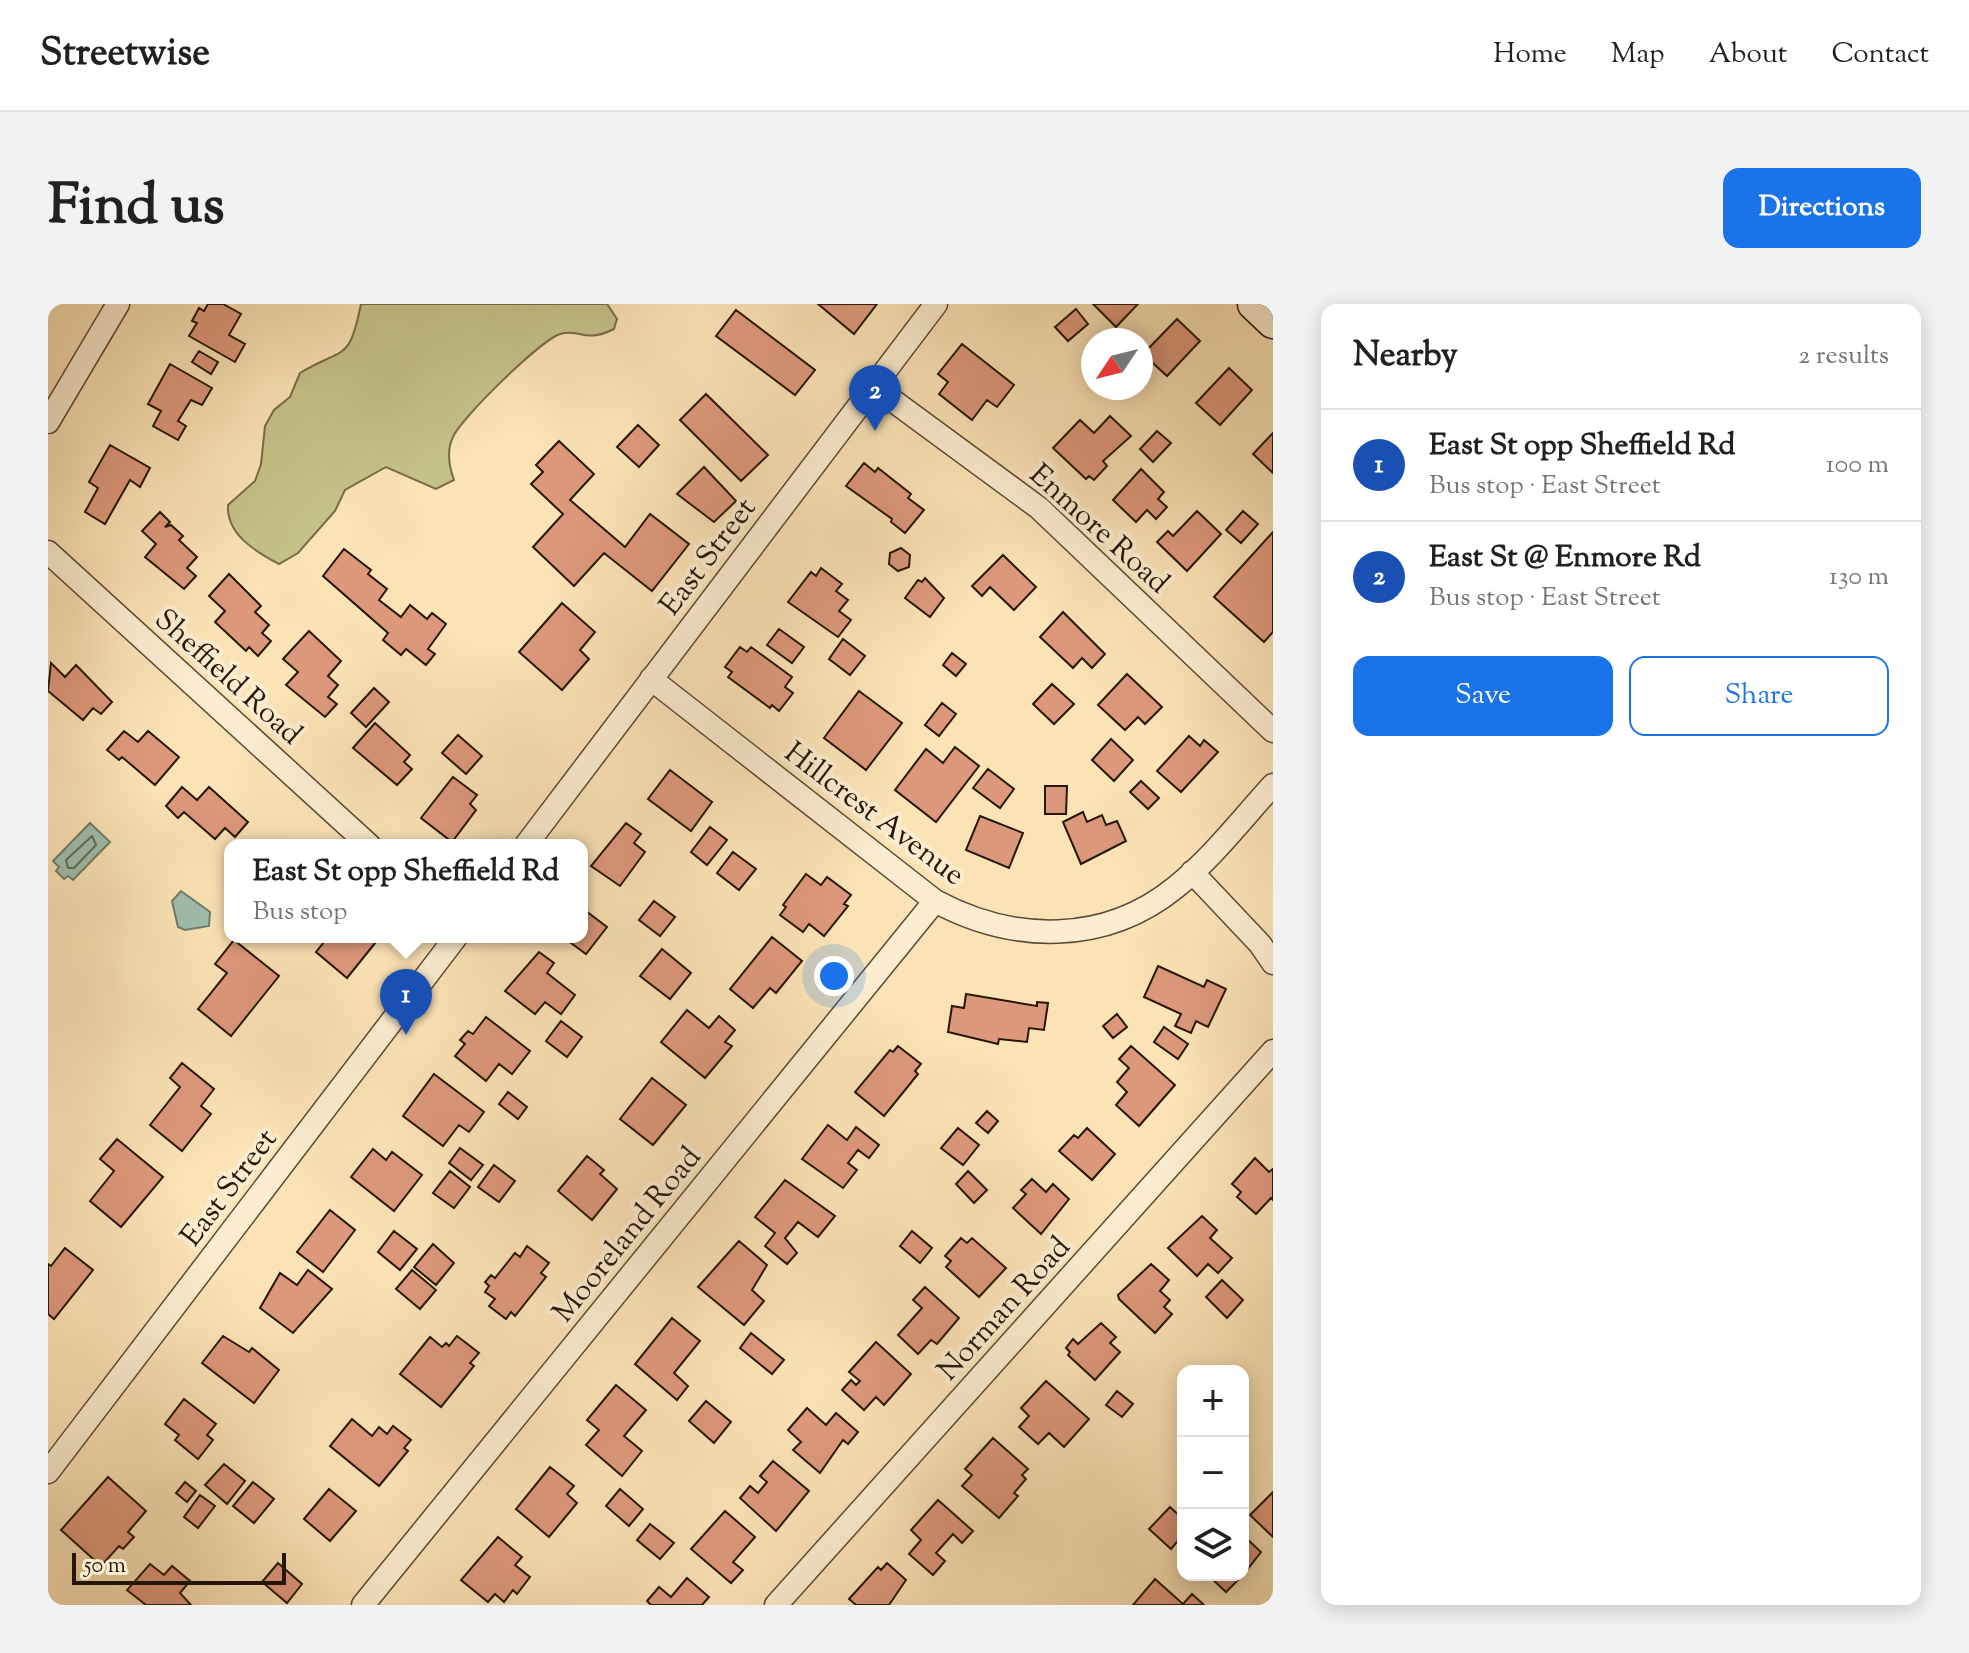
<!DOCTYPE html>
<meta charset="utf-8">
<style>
:root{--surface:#fff;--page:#f2f2f2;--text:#202124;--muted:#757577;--line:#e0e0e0;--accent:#1a73e8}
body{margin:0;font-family:"Sorts Mill Goudy",serif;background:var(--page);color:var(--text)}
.controls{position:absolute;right:24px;bottom:24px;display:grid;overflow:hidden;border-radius:16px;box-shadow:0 4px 20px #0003}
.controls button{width:72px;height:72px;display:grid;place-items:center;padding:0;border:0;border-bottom:2px solid var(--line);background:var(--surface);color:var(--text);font:40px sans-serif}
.compass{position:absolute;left:1033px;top:24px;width:72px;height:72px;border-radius:50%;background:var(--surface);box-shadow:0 4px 20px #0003;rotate:235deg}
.scale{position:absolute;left:24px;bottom:20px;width:214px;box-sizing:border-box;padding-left:8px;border:4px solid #261607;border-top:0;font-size:22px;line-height:28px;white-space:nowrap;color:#261607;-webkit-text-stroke:6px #fcedd0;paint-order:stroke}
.you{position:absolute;left:786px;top:672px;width:28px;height:28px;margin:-20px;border:6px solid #fff;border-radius:50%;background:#1a73e8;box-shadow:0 0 0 12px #1a73e833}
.badge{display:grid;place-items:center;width:52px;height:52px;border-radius:50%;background:var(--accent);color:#fff;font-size:26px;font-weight:700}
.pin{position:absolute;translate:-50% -66px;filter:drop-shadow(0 2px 4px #0008)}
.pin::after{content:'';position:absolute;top:42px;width:28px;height:24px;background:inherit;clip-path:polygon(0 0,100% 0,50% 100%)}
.popup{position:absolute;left:176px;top:535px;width:364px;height:104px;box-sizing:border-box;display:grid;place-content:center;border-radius:16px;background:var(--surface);filter:drop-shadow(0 2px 6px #0005);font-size:26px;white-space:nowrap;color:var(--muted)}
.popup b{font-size:30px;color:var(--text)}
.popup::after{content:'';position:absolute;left:50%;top:100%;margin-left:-16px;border:16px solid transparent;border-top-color:var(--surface)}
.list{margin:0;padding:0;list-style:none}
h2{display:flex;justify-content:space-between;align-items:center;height:104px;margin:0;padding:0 32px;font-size:34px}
h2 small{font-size:26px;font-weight:400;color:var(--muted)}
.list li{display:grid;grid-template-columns:52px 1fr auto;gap:24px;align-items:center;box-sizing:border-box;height:112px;padding:0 32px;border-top:2px solid var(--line)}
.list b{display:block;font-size:30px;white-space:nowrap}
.list p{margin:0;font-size:26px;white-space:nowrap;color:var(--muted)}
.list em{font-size:26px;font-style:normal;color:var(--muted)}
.actions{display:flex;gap:16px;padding:24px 32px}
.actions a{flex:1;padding:18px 0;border:2px solid var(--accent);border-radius:16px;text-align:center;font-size:28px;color:var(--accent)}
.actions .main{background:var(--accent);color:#fff}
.icon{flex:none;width:44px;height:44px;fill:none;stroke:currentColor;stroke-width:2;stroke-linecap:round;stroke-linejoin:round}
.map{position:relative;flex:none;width:1225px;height:1301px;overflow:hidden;border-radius:16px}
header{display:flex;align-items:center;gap:48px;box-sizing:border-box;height:112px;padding:0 40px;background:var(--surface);border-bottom:2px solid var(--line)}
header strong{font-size:38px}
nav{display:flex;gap:44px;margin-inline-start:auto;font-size:28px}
.intro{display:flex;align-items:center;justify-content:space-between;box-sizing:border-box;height:192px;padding:0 48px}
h1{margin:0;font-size:56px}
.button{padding:20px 36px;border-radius:16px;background:var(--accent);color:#fff;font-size:28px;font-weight:700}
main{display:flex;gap:48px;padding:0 48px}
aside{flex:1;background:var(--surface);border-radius:16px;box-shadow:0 4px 20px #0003}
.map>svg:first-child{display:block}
.green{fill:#c5c289;stroke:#766c48;stroke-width:2}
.water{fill:#9fbeac;stroke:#6f7b6a;stroke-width:2}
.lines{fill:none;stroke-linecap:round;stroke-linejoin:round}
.shore{stroke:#626a5a;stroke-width:2}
.building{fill:#dd987b;stroke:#261607;stroke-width:2}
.minor-casing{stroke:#5b4933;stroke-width:25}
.secondary-casing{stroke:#261607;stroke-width:35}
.minor{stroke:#fcedd0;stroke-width:22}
.secondary{stroke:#fcedd0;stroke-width:32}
.labels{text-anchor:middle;stroke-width:8;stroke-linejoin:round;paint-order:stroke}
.street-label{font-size:30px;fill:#261607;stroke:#fcedd0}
</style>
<header>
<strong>Streetwise</strong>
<nav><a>Home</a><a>Map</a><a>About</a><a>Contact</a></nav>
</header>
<div class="intro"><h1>Find us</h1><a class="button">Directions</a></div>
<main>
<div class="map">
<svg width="1225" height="1301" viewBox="0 0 1225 1301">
<rect width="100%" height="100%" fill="#fbe3b6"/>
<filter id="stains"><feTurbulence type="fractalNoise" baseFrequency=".0025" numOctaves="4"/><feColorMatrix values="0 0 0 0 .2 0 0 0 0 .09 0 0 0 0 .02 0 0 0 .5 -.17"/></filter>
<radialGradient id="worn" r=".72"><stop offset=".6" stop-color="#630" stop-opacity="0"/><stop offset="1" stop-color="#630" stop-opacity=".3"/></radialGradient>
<!-- green -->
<path class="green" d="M 313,0 L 559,0 L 569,15 L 566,25 C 536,40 532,24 512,30 C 493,36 413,114 405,133 C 398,147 401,162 406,176 L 388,185 L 338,163 L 297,186 L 287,207 L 250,249 L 231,260 C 208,248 178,230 180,201 L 207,177 L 213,160 L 217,122 L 226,106 L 242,93 L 252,69 C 297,42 301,59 313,0 Z"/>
<!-- water -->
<path class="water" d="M 42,519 L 62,538 L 25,576 L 20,572 L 16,575 L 8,567 L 11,563 L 5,557 Z
M 133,587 L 162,608 L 161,622 L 137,626 L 130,623 L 124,597 Z"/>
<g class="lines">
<!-- shore -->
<path class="shore" d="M 44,532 L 48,541 L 26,564 L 20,564 L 18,556 Z"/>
</g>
<!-- building -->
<path class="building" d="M 160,0 L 175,0 L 193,10 L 181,31 L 197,40 L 187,58 L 141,32 L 149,19 L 144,17 L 151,4 L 156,7 Z
M 770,0 L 829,0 L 806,30 Z
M 1045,0 L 1090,0 L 1068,23 Z
M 1028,5 L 1040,20 L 1020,37 L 1007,23 Z
M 688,6 L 767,66 L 747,91 L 668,32 Z
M 1129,15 L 1152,37 L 1119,72 L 1095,50 Z
M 914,40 L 966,81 L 949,103 L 939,96 L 924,116 L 891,90 L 900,78 L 890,70 Z
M 151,47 L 170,58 L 163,70 L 144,58 Z
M 122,60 L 164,84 L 154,101 L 143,96 L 130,117 L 138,122 L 130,136 L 105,122 L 113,107 L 100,100 Z
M 1181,64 L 1204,86 L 1172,121 L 1148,99 Z
M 658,90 L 720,151 L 693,177 L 632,116 Z
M 1062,112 L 1083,132 L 1055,157 L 1059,162 L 1046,176 L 1041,172 L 1038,175 L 1005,144 L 1032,116 L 1046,129 Z
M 590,121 L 611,141 L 591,163 L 569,143 Z
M 1109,127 L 1123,139 L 1105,158 L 1092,145 Z
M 1225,129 L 1225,169 L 1205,150 Z
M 511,137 L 546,170 L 522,196 L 577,243 L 602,210 L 641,240 L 604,287 L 556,249 L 526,282 L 485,243 L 515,210 L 483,180 L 495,168 L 488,161 Z
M 62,141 L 102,164 L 92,183 L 82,176 L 57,220 L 37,208 L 50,184 L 41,178 Z
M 816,159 L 827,168 L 830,164 L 863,190 L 860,194 L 876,206 L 857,229 L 843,218 L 844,215 L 798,182 Z
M 656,163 L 688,197 L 666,218 L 629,190 Z
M 1093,165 L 1116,188 L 1110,195 L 1119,203 L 1108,215 L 1099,206 L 1088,218 L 1065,196 Z
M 1149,207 L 1173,230 L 1139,267 L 1109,238 L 1120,227 L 1125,232 Z
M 1195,207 L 1210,220 L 1193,239 L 1178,226 Z
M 112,208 L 122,218 L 117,223 L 123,221 L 135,232 L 131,236 L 149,253 L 139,264 L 148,272 L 136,285 L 97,253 L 108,240 L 94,227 Z
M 1225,228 L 1225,328 L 1216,338 L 1166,293 Z
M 853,244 L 862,251 L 861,263 L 850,267 L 841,260 L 842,249 Z
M 296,245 L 323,266 L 320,270 L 339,285 L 331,296 L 353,313 L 362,301 L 379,315 L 384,309 L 398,320 L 380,345 L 387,350 L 378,361 L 358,345 L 353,351 L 335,336 L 340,329 L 275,272 Z
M 955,251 L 988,283 L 966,306 L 942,283 L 934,292 L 924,282 Z
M 773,264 L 794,280 L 788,287 L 800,296 L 791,307 L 803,316 L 790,333 L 740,298 L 763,268 L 768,272 Z
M 181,270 L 213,302 L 207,308 L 221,321 L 214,329 L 223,337 L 210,352 L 201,343 L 198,347 L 167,318 L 177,307 L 161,292 Z
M 877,274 L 896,294 L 882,313 L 857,294 L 870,276 L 874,278 Z
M 514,299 L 547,328 L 532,346 L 541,355 L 514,386 L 471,348 Z
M 1015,308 L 1057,350 L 1044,364 L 1034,354 L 1025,364 L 992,333 Z
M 731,325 L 756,343 L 744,359 L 719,341 Z
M 261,327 L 293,357 L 280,372 L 290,381 L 280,393 L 289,400 L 277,413 L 238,381 L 250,368 L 235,355 Z
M 795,335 L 817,352 L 802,371 L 781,355 Z
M 692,343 L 699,348 L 703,343 L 744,373 L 737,383 L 745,389 L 731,407 L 724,401 L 722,404 L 680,373 L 684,368 L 677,363 Z
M 904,349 L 918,360 L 908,372 L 895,361 Z
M 3,359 L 17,373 L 28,361 L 64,398 L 53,410 L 45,404 L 35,416 L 0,387 Z
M 1079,370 L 1114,403 L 1097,420 L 1090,413 L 1077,426 L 1050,401 Z
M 1004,380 L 1026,400 L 1006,420 L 985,400 Z
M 326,384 L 341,398 L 318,423 L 303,409 Z
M 811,387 L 854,419 L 818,466 L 776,434 Z
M 894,399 L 908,410 L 891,432 L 877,421 Z
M 327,419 L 362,451 L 356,458 L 364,465 L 349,481 L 305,444 Z
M 76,427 L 90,438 L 100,427 L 131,453 L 107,481 L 74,453 L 71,456 L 59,446 Z
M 410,431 L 434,452 L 418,470 L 394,449 Z
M 1141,432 L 1152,442 L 1156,436 L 1170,448 L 1133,488 L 1109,467 Z
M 1063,435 L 1085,456 L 1066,477 L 1044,456 Z
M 907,443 L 931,462 L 888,518 L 847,486 L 878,445 L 895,459 Z
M 940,465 L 966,485 L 952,504 L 925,484 Z
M 622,466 L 664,498 L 643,527 L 600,495 Z
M 405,473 L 429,491 L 422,500 L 428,506 L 404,538 L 373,514 Z
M 1093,477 L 1111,494 L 1100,505 L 1082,488 Z
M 997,482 L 1019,482 L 1018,510 L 997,510 Z
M 134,483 L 149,496 L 161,483 L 200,518 L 187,533 L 177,524 L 167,535 L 136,508 L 130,514 L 118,502 Z
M 1035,508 L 1039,518 L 1054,511 L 1058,521 L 1069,517 L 1078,537 L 1033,560 L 1015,518 Z
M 932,512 L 975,529 L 961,564 L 918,546 Z
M 578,519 L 593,530 L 586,539 L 597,548 L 572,582 L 543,562 Z
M 662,523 L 679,536 L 659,561 L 643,548 Z
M 685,548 L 708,565 L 691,586 L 669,569 Z
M 758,570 L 773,581 L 779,573 L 803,591 L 796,600 L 800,602 L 776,632 L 761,620 L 755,628 L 732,611 L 738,603 L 735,601 Z
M 606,597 L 627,613 L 612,632 L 591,616 Z
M 534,604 L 559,623 L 538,650 L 515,633 L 534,633 Z
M 280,633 L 332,633 L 299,674 L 268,648 Z
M 724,633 L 754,657 L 728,689 L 722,684 L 705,704 L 682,685 Z
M 186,636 L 231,672 L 183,732 L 150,705 L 179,669 L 167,660 Z
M 614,645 L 643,669 L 622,695 L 592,672 Z
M 491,648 L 506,659 L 499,669 L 527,691 L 513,710 L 497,698 L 487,710 L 457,687 Z
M 1110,662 L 1156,683 L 1159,676 L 1178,685 L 1160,723 L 1148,717 L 1143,729 L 1127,722 L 1133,710 L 1096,693 Z
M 918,690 L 989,702 L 989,698 L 1000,699 L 996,726 L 981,724 L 979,738 L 951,735 L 950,740 L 900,728 L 904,702 L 916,704 Z
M 639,706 L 661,724 L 671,712 L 687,726 L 677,738 L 684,742 L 657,774 L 613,738 Z
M 1069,710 L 1079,723 L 1065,734 L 1055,722 Z
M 438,713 L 482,747 L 464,770 L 451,760 L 438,777 L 407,752 L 417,740 L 412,736 L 420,727 L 425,730 Z
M 513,717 L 534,733 L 519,753 L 498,737 Z
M 1116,723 L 1140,740 L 1130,755 L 1106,738 Z
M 850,742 L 873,760 L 867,767 L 870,770 L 836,812 L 807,788 L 842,746 L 845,748 Z
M 1083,742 L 1127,781 L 1091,822 L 1068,801 L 1079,788 L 1069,778 L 1081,764 L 1071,755 Z
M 134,759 L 166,785 L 153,802 L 163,810 L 134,847 L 102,821 L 132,783 L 122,774 Z
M 386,770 L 436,808 L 421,828 L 411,821 L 395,842 L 355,812 Z
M 604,774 L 638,801 L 605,841 L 572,815 Z
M 460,788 L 479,803 L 470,815 L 451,800 Z
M 939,807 L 950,817 L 940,829 L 928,819 Z
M 780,821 L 799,836 L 808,823 L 831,841 L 821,854 L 810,846 L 800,859 L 809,866 L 795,884 L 754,855 Z
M 910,824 L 931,841 L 915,861 L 893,844 Z
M 1039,824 L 1067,850 L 1044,876 L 1011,847 L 1026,831 L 1030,834 Z
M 69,835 L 115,873 L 73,923 L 42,897 L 66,867 L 52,855 Z
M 412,844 L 435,861 L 423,876 L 401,859 Z
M 325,845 L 338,856 L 344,848 L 374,871 L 346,907 L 303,873 Z
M 539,852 L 556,866 L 552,870 L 569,885 L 544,916 L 510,887 Z
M 1207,854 L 1221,868 L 1225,865 L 1225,896 L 1223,894 L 1208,910 L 1189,893 L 1193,888 L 1184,880 Z
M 446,861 L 467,877 L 451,898 L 430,883 Z
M 402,867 L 422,883 L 406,904 L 385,889 Z
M 920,867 L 939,886 L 926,899 L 908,880 Z
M 984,875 L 998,888 L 1005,880 L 1021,895 L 993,930 L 965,904 L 978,890 L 973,886 Z
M 737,876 L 787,912 L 770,933 L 750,918 L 737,934 L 749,949 L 739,960 L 717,942 L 727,929 L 707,913 Z
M 282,906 L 307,926 L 275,968 L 249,948 Z
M 1154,912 L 1169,926 L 1162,934 L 1184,954 L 1170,969 L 1160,960 L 1149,972 L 1120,944 Z
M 346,927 L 369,945 L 352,966 L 330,948 Z
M 864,927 L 884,944 L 872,959 L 852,942 Z
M 913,934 L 919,939 L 924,934 L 958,964 L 931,993 L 898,963 L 903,957 L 897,952 Z
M 691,937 L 719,961 L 704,986 L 716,997 L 696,1021 L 650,983 Z
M 385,940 L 406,959 L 388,981 L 366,963 Z
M 479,942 L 501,959 L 493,969 L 498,973 L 467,1012 L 463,1008 L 458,1015 L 441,1002 L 447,995 L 437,988 L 441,982 L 437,978 L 443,971 L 447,974 L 467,949 L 472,953 Z
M 17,944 L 45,966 L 6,1015 L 0,1010 L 0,960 L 3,962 Z
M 1103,960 L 1121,976 L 1112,987 L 1122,996 L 1116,1003 L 1124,1010 L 1107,1029 L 1071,995 L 1070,991 Z
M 260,966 L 284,985 L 245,1029 L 212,1004 L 232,969 L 249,981 Z
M 364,966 L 388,986 L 372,1005 L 348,985 Z
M 1174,976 L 1195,996 L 1179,1014 L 1158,993 Z
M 877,983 L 911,1014 L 889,1040 L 883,1036 L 870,1050 L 850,1031 L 874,1004 L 865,996 Z
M 624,1014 L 652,1037 L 626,1069 L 640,1082 L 629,1096 L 587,1060 Z
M 1053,1019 L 1068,1033 L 1062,1039 L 1072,1048 L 1047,1076 L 1020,1051 L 1022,1048 L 1018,1044 L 1025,1035 L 1030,1040 Z
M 703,1029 L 736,1056 L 724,1070 L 692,1044 Z
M 175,1032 L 201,1048 L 204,1044 L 231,1066 L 206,1099 L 154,1059 Z
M 409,1032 L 431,1049 L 422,1059 L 426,1062 L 393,1103 L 352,1070 L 382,1033 L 394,1043 L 398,1039 L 401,1042 Z
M 828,1038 L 863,1070 L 836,1101 L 828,1093 L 816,1106 L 794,1086 L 803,1076 L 808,1081 L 812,1077 L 801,1068 Z
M 998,1077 L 1041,1115 L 1016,1143 L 1001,1129 L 990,1140 L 971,1123 L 981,1112 L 973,1104 Z
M 568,1081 L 598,1106 L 576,1132 L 594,1147 L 574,1172 L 538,1141 L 551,1126 L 539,1116 Z
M 1069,1087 L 1085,1100 L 1074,1113 L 1058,1101 Z
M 136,1095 L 168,1120 L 159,1131 L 165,1136 L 150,1155 L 127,1136 L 131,1131 L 117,1120 Z
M 658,1097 L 683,1118 L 666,1139 L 641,1117 Z
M 759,1104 L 778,1121 L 788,1109 L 810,1128 L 800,1140 L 795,1136 L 772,1169 L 745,1146 L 753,1138 L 740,1126 Z
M 304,1115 L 324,1132 L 331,1123 L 339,1130 L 345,1122 L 363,1136 L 356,1144 L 360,1147 L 331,1182 L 282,1142 Z
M 945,1134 L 980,1165 L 974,1171 L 978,1175 L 966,1189 L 970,1192 L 951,1214 L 914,1182 L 924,1171 L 917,1165 Z
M 725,1157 L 761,1187 L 728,1227 L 692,1194 L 702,1182 L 710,1189 L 719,1178 L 712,1172 Z
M 176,1160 L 197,1177 L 179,1200 L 157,1181 Z
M 502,1163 L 526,1182 L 519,1190 L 529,1199 L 501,1233 L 468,1205 Z
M 60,1173 L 98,1207 L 80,1228 L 86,1233 L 75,1245 L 71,1242 L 53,1262 L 13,1226 Z
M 137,1178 L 148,1187 L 139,1198 L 128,1189 Z
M 205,1178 L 226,1195 L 206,1219 L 185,1202 Z
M 281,1185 L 308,1207 L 282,1237 L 256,1215 Z
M 572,1185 L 595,1205 L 581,1222 L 558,1202 Z
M 1225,1188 L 1225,1233 L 1202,1211 Z
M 152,1191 L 167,1202 L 150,1224 L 136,1213 Z
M 890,1196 L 925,1227 L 914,1239 L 905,1230 L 888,1249 L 897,1257 L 885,1271 L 861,1250 L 873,1236 L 863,1226 Z
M 1122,1203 L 1135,1215 L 1135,1231 L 1123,1245 L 1101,1225 Z
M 677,1207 L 707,1233 L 685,1258 L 695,1266 L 683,1279 L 643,1245 Z
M 602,1220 L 626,1239 L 612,1255 L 589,1236 Z
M 450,1233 L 474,1253 L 467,1261 L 482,1273 L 469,1290 L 465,1286 L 456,1298 L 447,1290 L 440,1298 L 413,1276 Z
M 1197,1233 L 1213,1248 L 1195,1271 L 1195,1235 Z
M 230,1259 L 254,1280 L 239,1299 L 214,1278 Z
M 839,1259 L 858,1276 L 841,1301 L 808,1301 L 801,1295 L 830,1263 L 833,1266 Z
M 102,1260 L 116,1271 L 124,1262 L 142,1277 L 132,1289 L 143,1301 L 98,1301 L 79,1286 Z
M 1160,1271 L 1195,1271 L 1178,1288 Z
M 639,1274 L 661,1293 L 654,1301 L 603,1301 L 599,1297 L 611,1283 L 623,1293 Z
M 1107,1275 L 1135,1300 L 1144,1290 L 1156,1301 L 1085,1301 Z"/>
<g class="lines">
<!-- minor casing -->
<g class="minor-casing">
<path id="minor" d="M 825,82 L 991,204 L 1225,427
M 0,118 L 70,0
M 0,248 L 321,541
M 603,375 L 887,597 C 965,639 1057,641 1128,583 C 1164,554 1194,515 1225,481
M 478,541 L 888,0
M 1144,568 L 1212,640 L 1225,659
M 0,1168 L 408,633
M 315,1301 L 887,597
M 728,1301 L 1225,747"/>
</g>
<!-- secondary casing -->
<g class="secondary-casing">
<path id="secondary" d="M 1206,0 L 1225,18"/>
</g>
<!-- minor -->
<use href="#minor" class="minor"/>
<!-- secondary -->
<use href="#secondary" class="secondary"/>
</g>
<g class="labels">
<!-- street labels -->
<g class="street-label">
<text transform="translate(1052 224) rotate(42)" y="10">Enmore Road</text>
<text transform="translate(659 252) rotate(-53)" y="10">East Street</text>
<text transform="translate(181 372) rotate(42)" y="10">Sheffield Road</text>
<text transform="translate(827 509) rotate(37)" y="10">Hillcrest Avenue</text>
<text transform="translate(180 883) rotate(-53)" y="10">East Street</text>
<text transform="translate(578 930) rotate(-51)" y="10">Mooreland Road</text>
<text transform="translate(955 1004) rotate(-48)" y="10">Norman Road</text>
</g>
</g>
<rect width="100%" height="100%" filter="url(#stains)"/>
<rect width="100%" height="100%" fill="url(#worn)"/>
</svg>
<div class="controls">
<button>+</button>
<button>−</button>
<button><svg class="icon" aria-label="layers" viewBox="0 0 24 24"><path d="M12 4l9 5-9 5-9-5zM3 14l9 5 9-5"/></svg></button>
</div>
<svg class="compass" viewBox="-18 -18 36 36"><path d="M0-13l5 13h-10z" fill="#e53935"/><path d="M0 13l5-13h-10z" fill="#757577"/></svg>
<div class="scale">50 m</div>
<div class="you"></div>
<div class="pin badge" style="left:358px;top:731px;background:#1a4fb4">1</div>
<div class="popup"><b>East St opp Sheffield Rd</b>Bus stop</div>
<div class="pin badge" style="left:827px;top:127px;background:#1a4fb4">2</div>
</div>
<aside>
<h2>Nearby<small>2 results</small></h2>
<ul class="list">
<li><span class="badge" style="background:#1a4fb4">1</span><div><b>East St opp Sheffield Rd</b><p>Bus stop · East Street</p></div><em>100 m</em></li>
<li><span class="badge" style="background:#1a4fb4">2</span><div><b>East St @ Enmore Rd</b><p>Bus stop · East Street</p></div><em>130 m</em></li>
</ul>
<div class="actions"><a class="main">Save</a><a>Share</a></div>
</aside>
</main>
